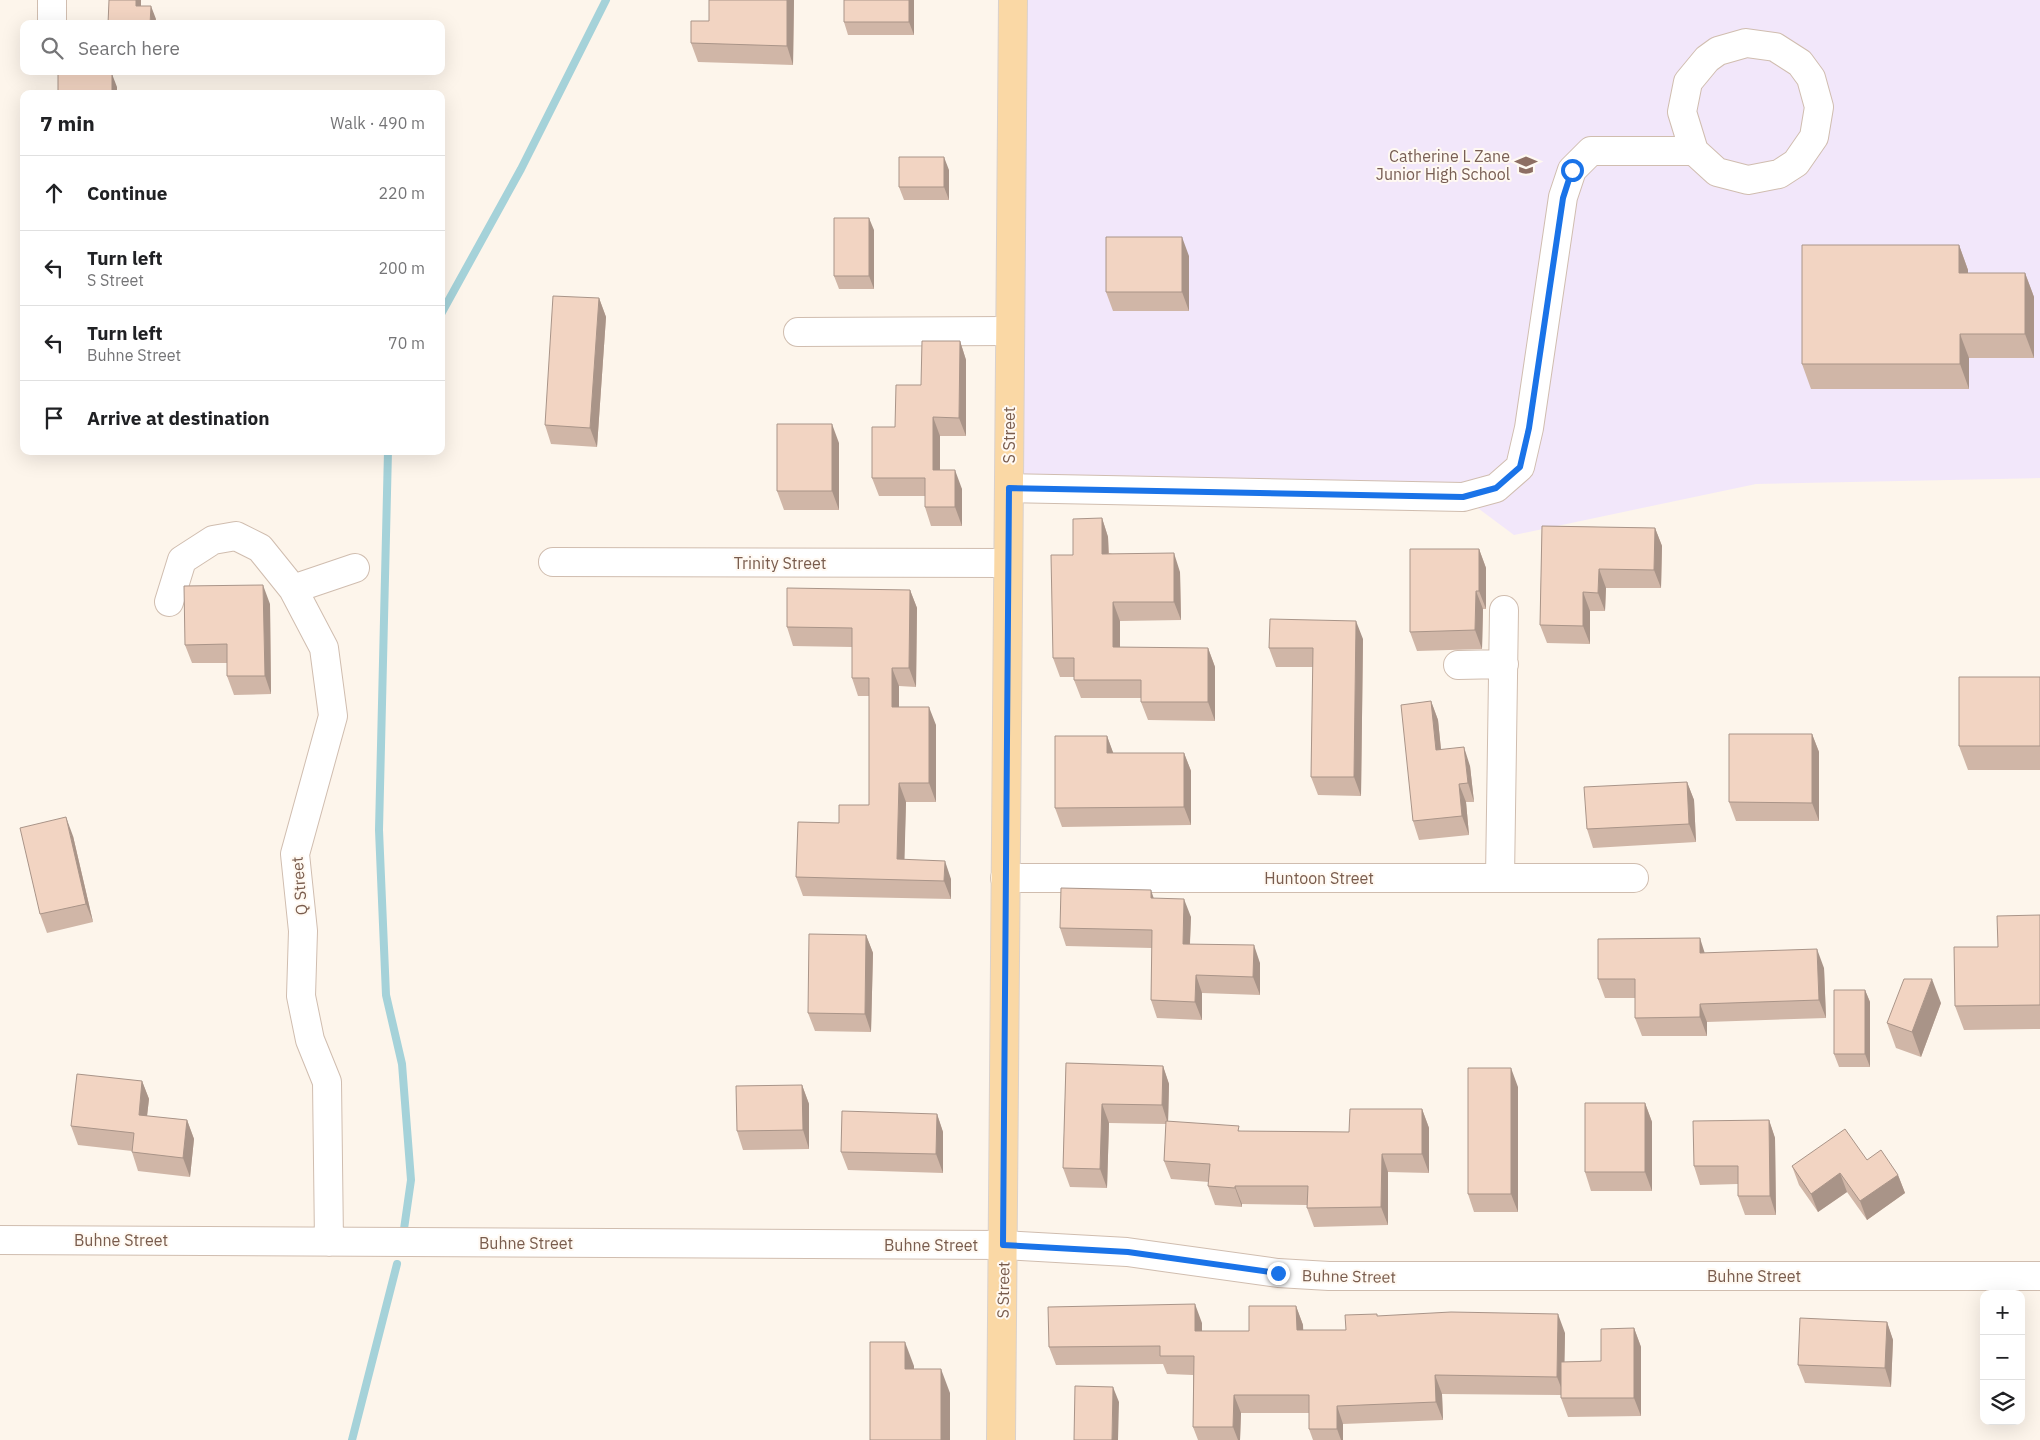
<!DOCTYPE html>
<meta charset="utf-8">
<style>
:root{--surface:#fff;--page:#f6f6f6;--text:#202124;--muted:#757577;--line:#e0e0e0}
body{margin:0;font-family:"IBM Plex Sans",sans-serif;background:var(--page);color:var(--text)}
.controls{position:absolute;right:15px;bottom:15px;display:grid;overflow:hidden;border-radius:10px;box-shadow:0 5px 20px #0002}
.controls button{width:45px;height:45px;display:grid;place-items:center;padding:0;border:0;border-bottom:1px solid var(--line);background:var(--surface);color:var(--text);font:25px sans-serif}
.stop{position:absolute;width:15px;height:15px;margin:-11px;border:4px solid #1a73e8;border-radius:50%;background:#fff}
.stop.end{background:#1a73e8;border-color:#fff;box-shadow:0 1px 5px #0008}
.list{margin:0;padding:0;list-style:none}
h2{display:flex;justify-content:space-between;align-items:center;height:65px;margin:0;padding:0 20px;font-size:21px}
h2 small{font-size:16px;font-weight:400;color:var(--muted)}
.list li{display:grid;grid-template-columns:32px 1fr auto;gap:15px;align-items:center;box-sizing:border-box;height:75px;padding:0 20px;border-top:1px solid var(--line)}
.list b{display:block;font-size:19px;white-space:nowrap}
.list p{margin:0;font-size:16px;white-space:nowrap;color:var(--muted)}
.list em{font-size:16px;font-style:normal;color:var(--muted)}
.icon{flex:none;width:28px;height:28px;fill:none;stroke:currentColor;stroke-width:2;stroke-linecap:round;stroke-linejoin:round}
.map{position:relative;flex:none;width:2040px;height:1440px;overflow:hidden}
.search{position:absolute;background:var(--surface);box-shadow:0 5px 20px #0002;left:20px;top:20px;width:425px;height:55px;display:flex;align-items:center;gap:12px;box-sizing:border-box;padding:0 18px;border-radius:10px;color:var(--muted);font-size:19px}
.panel{position:absolute;background:var(--surface);box-shadow:0 5px 20px #0002;left:20px;top:90px;width:425px;height:365px;border-radius:10px}
.map>svg:first-child{display:block}
.education{fill:#f2e7fa}
.lines{fill:none;stroke-linecap:round;stroke-linejoin:round}
.stream{stroke:#a5d2d9;stroke-width:8}
.minor-casing{stroke:#d0bdaf;stroke-width:30}
.major-casing{stroke:#d9d1cd;stroke-width:30}
.minor{stroke:#fff;stroke-width:28}
.major{stroke:#fad8a5;stroke-width:28}
.wall{fill:#d0b6a7}
.shaded-wall{fill:#a99488}
.building{fill:#f2d4c2;stroke:#a99488}
.route{stroke:#1a73e8;stroke-width:6}
.labels{text-anchor:middle;stroke-width:4;stroke-linejoin:round;paint-order:stroke}
.education-label{font-size:16px;fill:#785e54;stroke:#fff9f2;text-anchor:end}
.street-label{font-size:16px;fill:#795c4d;stroke:#fff9f2}
</style>
<div class="map">
<svg width="2040" height="1440" viewBox="0 0 2040 1440">
<rect width="100%" height="100%" fill="#fdf5eb"/>
<!-- education -->
<path class="education" d="M 1013,0 L 2040,0 L 2040,478 L 1756,484 L 1514,535 L 1463,497 L 1009,488 Z"/>
<g class="lines">
<!-- stream -->
<path class="stream" d="M 441,314 L 521,169 L 606,0
M 388,451 L 379,830 L 386,995 L 402,1064 L 411,1180 L 403,1236
M 352,1440 L 397,1264"/>
<!-- minor casing -->
<g class="minor-casing">
<path id="minor" d="M 52,0 L 52,21
M 798,332 L 1009,331
M 1009,488 L 1463,497 L 1496,488 L 1520,467 L 1529,428 L 1563,197 L 1572,170 L 1591,151 L 1694,151 L 1717,172 L 1748,180 L 1779,174 L 1796,163 L 1814,137 L 1819,107 L 1811,78 L 1800,63 L 1775,47 L 1746,43 L 1718,51 L 1707,59 L 1688,82 L 1682,112 L 1694,151
M 553,562 L 1008,563
M 293,589 L 355,568
M 169,602 L 182,560 L 213,540 L 236,536 L 260,548 L 293,589 L 324,648 L 333,716 L 295,854 L 303,931 L 301,996 L 310,1040 L 327,1082 L 329,1242
M 1458,665 L 1504,664
M 1005,878 L 1634,878
M 1500,878 L 1504,610
M 0,1240 L 1003,1245 L 1127,1252 L 1278,1273 L 1329,1276 L 2040,1276"/>
</g>
<!-- major casing -->
<g class="major-casing">
<path id="major" d="M 1001,1440 L 1013,0"/>
</g>
<!-- minor -->
<use href="#minor" class="minor"/>
<!-- major -->
<use href="#major" class="major"/>
</g>
<!-- wall -->
<path class="wall" d="M 794,0 L 793,65 L 698,62 L 691,43 L 709,21 Z
M 914,0 L 914,35 L 848,35 L 844,22 Z
M 949,170 L 949,200 L 904,200 L 899,187 Z
M 874,230 L 874,289 L 839,289 L 834,276 Z
M 1959,245 L 1968,270 L 1968,273 L 2025,273 L 2034,297 L 2034,358 L 1969,358 L 1969,389 L 1811,389 L 1802,364 Z
M 1189,256 L 1189,311 L 1113,311 L 1106,292 Z
M 599,298 L 606,317 L 597,447 L 551,444 L 545,425 Z
M 960,341 L 966,360 L 966,436 L 940,436 L 940,470 L 962,489 L 962,526 L 931,526 L 925,507 L 925,496 L 879,496 L 872,478 L 895,427 L 921,385 Z
M 839,443 L 839,510 L 784,510 L 777,491 Z
M 1102,518 L 1108,537 L 1109,553 L 1180,572 L 1181,620 L 1120,621 L 1120,648 L 1208,648 L 1215,667 L 1215,721 L 1148,720 L 1141,702 L 1141,698 L 1081,698 L 1074,680 L 1074,677 L 1060,677 L 1053,658 L 1073,555 Z
M 1542,526 L 1655,528 L 1662,546 L 1661,588 L 1606,588 L 1605,611 L 1590,611 L 1590,644 L 1547,643 L 1540,625 Z
M 1479,549 L 1486,568 L 1486,609 L 1483,609 L 1482,649 L 1417,651 L 1410,632 Z
M 910,590 L 917,608 L 916,687 L 899,686 L 899,707 L 936,725 L 936,802 L 906,802 L 904,860 L 951,879 L 951,899 L 803,896 L 796,877 L 839,823 L 869,805 L 869,696 L 858,696 L 852,678 L 852,647 L 793,646 L 787,627 Z
M 270,604 L 271,694 L 234,695 L 227,676 L 227,663 L 192,663 L 185,645 Z
M 1363,639 L 1361,796 L 1318,795 L 1311,777 L 1313,667 L 1276,667 L 1269,648 Z
M 2040,677 L 2040,770 L 1968,770 L 1959,746 Z
M 1431,701 L 1438,720 L 1441,750 L 1470,766 L 1474,802 L 1466,802 L 1469,835 L 1419,840 L 1413,821 Z
M 1812,734 L 1819,752 L 1819,821 L 1736,821 L 1729,802 Z
M 1107,736 L 1113,753 L 1184,753 L 1191,771 L 1191,825 L 1062,827 L 1055,808 Z
M 1687,782 L 1694,800 L 1696,842 L 1593,848 L 1587,829 Z
M 73,836 L 93,922 L 47,933 L 40,914 Z
M 1154,898 L 1191,917 L 1190,944 L 1260,963 L 1260,995 L 1202,993 L 1202,1020 L 1157,1018 L 1151,1000 L 1152,948 L 1066,946 L 1060,928 Z
M 2040,915 L 2040,1029 L 1964,1030 L 1955,1006 L 1998,947 Z
M 866,935 L 873,953 L 871,1032 L 815,1031 L 808,1013 Z
M 1705,953 L 1824,968 L 1826,1018 L 1707,1022 L 1707,1036 L 1642,1036 L 1635,1018 L 1635,998 L 1605,998 L 1598,979 Z
M 1865,990 L 1870,1002 L 1870,1067 L 1839,1067 L 1834,1054 Z
M 1941,1003 L 1921,1057 L 1896,1048 L 1887,1023 Z
M 1066,1063 L 1163,1066 L 1169,1084 L 1168,1121 L 1241,1131 L 1349,1132 L 1422,1109 L 1429,1128 L 1429,1173 L 1388,1172 L 1388,1225 L 1314,1227 L 1307,1208 L 1307,1205 L 1242,1204 L 1242,1207 L 1215,1205 L 1208,1186 L 1209,1182 L 1171,1179 L 1164,1161 L 1166,1124 L 1109,1123 L 1107,1188 L 1070,1187 L 1063,1168 Z
M 142,1081 L 149,1099 L 147,1116 L 187,1120 L 194,1139 L 190,1177 L 138,1171 L 132,1152 L 132,1151 L 78,1145 L 71,1126 Z
M 802,1085 L 809,1104 L 809,1149 L 743,1150 L 737,1131 Z
M 1518,1087 L 1518,1212 L 1474,1212 L 1468,1194 Z
M 1645,1103 L 1652,1122 L 1652,1191 L 1591,1191 L 1585,1172 Z
M 937,1114 L 943,1132 L 943,1173 L 848,1170 L 841,1152 Z
M 1769,1120 L 1775,1138 L 1776,1215 L 1745,1215 L 1738,1196 L 1738,1184 L 1700,1185 L 1694,1166 Z
M 1867,1160 L 1898,1175 L 1905,1193 L 1867,1220 L 1847,1192 L 1818,1212 L 1799,1185 L 1792,1166 Z
M 1296,1306 L 1303,1325 L 1303,1330 L 1346,1330 L 1377,1316 L 1565,1333 L 1564,1362 L 1601,1361 L 1634,1328 L 1641,1347 L 1641,1416 L 1568,1417 L 1561,1398 L 1561,1395 L 1442,1394 L 1443,1420 L 1343,1424 L 1343,1440 L 1313,1440 L 1309,1429 L 1309,1413 L 1241,1413 L 1240,1440 L 1198,1440 L 1193,1427 L 1193,1375 L 1167,1374 L 1163,1364 L 1056,1365 L 1049,1347 L 1202,1323 L 1202,1331 L 1249,1331 Z
M 1887,1322 L 1893,1340 L 1891,1387 L 1805,1383 L 1798,1365 Z"/>
<!-- shaded-wall -->
<path class="shaded-wall" d="M 136,0 L 141,0 L 141,18 L 136,6 Z
M 787,0 L 794,0 L 793,65 L 787,46 Z
M 909,0 L 914,0 L 914,35 L 909,22 Z
M 151,6 L 156,19 L 155,24 L 150,24 Z
M 112,74 L 117,87 L 117,94 L 112,94 Z
M 944,157 L 949,170 L 949,200 L 944,187 Z
M 869,218 L 874,230 L 874,289 L 869,276 Z
M 1182,237 L 1189,256 L 1189,311 L 1182,292 Z
M 1959,245 L 1968,270 L 1968,297 L 1959,273 Z
M 2025,273 L 2034,297 L 2034,358 L 2025,334 Z
M 599,298 L 606,317 L 597,447 L 590,428 Z
M 1960,334 L 1969,358 L 1969,389 L 1960,364 Z
M 960,341 L 966,360 L 966,436 L 959,418 Z
M 933,417 L 940,436 L 940,489 L 933,470 Z
M 832,424 L 839,443 L 839,510 L 832,491 Z
M 955,470 L 962,489 L 962,526 L 955,507 Z
M 1102,518 L 1108,537 L 1109,572 L 1102,554 Z
M 1655,528 L 1662,546 L 1661,588 L 1654,570 Z
M 1479,549 L 1486,568 L 1486,609 L 1479,591 Z
M 1174,553 L 1180,572 L 1181,620 L 1174,602 Z
M 1599,569 L 1606,588 L 1605,611 L 1598,593 Z
M 263,585 L 270,604 L 271,694 L 265,676 Z
M 910,590 L 917,608 L 916,687 L 909,668 Z
M 1476,591 L 1483,609 L 1482,649 L 1475,630 Z
M 1583,592 L 1590,611 L 1590,644 L 1583,626 Z
M 1113,602 L 1120,621 L 1120,666 L 1113,647 Z
M 1356,621 L 1363,639 L 1361,796 L 1354,777 Z
M 1208,648 L 1215,667 L 1215,721 L 1208,702 Z
M 892,668 L 899,686 L 899,725 L 892,707 Z
M 1431,701 L 1438,720 L 1443,769 L 1436,750 Z
M 929,707 L 936,725 L 936,802 L 929,783 Z
M 1812,734 L 1819,752 L 1819,821 L 1812,803 Z
M 1107,736 L 1114,755 L 1107,753 Z
M 1464,747 L 1470,766 L 1474,802 L 1468,783 Z
M 1184,753 L 1191,771 L 1191,825 L 1184,807 Z
M 1687,782 L 1694,800 L 1696,842 L 1689,824 Z
M 899,783 L 906,802 L 904,878 L 897,859 Z
M 1459,784 L 1466,802 L 1469,835 L 1462,816 Z
M 66,817 L 73,836 L 93,922 L 86,904 Z
M 945,861 L 951,879 L 951,899 L 944,881 Z
M 1151,890 L 1157,908 L 1151,898 Z
M 1184,899 L 1191,917 L 1189,962 L 1183,944 Z
M 866,935 L 873,953 L 871,1032 L 865,1014 Z
M 1700,938 L 1706,957 L 1700,953 Z
M 1254,945 L 1260,963 L 1260,995 L 1253,977 Z
M 1817,949 L 1824,968 L 1826,1018 L 1819,1000 Z
M 1196,975 L 1202,993 L 1202,1020 L 1195,1002 Z
M 1932,979 L 1941,1003 L 1921,1057 L 1912,1032 Z
M 1865,990 L 1870,1002 L 1870,1067 L 1865,1054 Z
M 1700,1004 L 1707,1022 L 1707,1036 L 1700,1017 Z
M 1163,1066 L 1169,1084 L 1168,1124 L 1162,1105 Z
M 1511,1068 L 1518,1087 L 1518,1212 L 1511,1194 Z
M 142,1081 L 149,1099 L 145,1133 L 139,1115 Z
M 802,1085 L 809,1104 L 809,1149 L 803,1130 Z
M 1645,1103 L 1652,1122 L 1652,1191 L 1645,1172 Z
M 1102,1104 L 1109,1123 L 1107,1188 L 1100,1169 Z
M 1422,1109 L 1429,1128 L 1429,1173 L 1422,1154 Z
M 937,1114 L 943,1132 L 943,1173 L 936,1154 Z
M 187,1120 L 194,1139 L 190,1177 L 183,1158 Z
M 1769,1120 L 1775,1138 L 1776,1215 L 1770,1196 Z
M 1382,1154 L 1388,1172 L 1388,1225 L 1381,1207 Z
M 1840,1173 L 1847,1192 L 1818,1212 L 1811,1194 Z
M 1898,1175 L 1905,1193 L 1867,1220 L 1860,1201 Z
M 1235,1186 L 1242,1204 L 1242,1207 L 1235,1188 Z
M 1195,1304 L 1202,1323 L 1202,1349 L 1195,1331 Z
M 1296,1306 L 1303,1325 L 1304,1348 L 1297,1330 Z
M 1558,1314 L 1565,1333 L 1564,1395 L 1557,1377 Z
M 1887,1322 L 1893,1340 L 1891,1387 L 1885,1368 Z
M 1634,1328 L 1641,1347 L 1641,1416 L 1634,1398 Z
M 905,1342 L 914,1366 L 914,1393 L 905,1369 Z
M 941,1369 L 950,1393 L 950,1440 L 941,1440 Z
M 1435,1375 L 1442,1394 L 1443,1420 L 1436,1402 Z
M 1113,1387 L 1119,1402 L 1118,1440 L 1112,1440 Z
M 1234,1395 L 1241,1413 L 1240,1440 L 1238,1440 L 1233,1427 Z
M 1337,1406 L 1343,1424 L 1343,1440 L 1341,1440 L 1337,1429 Z"/>
<!-- building -->
<path class="building" d="M 109,0 L 136,0 L 136,6 L 151,6 L 150,24 L 108,24 Z
M 709,0 L 787,0 L 787,46 L 691,43 L 691,21 L 709,21 Z
M 844,0 L 909,0 L 909,22 L 844,22 Z
M 58,74 L 112,74 L 112,94 L 58,94 Z
M 899,157 L 944,157 L 944,187 L 899,187 Z
M 834,218 L 869,218 L 869,276 L 834,276 Z
M 1106,237 L 1182,237 L 1182,292 L 1106,292 Z
M 1802,245 L 1959,245 L 1959,273 L 2025,273 L 2025,334 L 1960,334 L 1960,364 L 1802,364 Z
M 553,296 L 599,298 L 590,428 L 545,425 Z
M 922,341 L 960,341 L 959,418 L 933,417 L 933,470 L 955,470 L 955,507 L 925,507 L 925,478 L 872,478 L 872,427 L 895,427 L 896,385 L 921,385 Z
M 777,424 L 832,424 L 832,491 L 777,491 Z
M 1102,518 L 1102,554 L 1174,553 L 1174,602 L 1113,602 L 1113,647 L 1208,648 L 1208,702 L 1141,702 L 1141,680 L 1074,680 L 1074,658 L 1053,658 L 1051,555 L 1073,555 L 1073,519 Z
M 1542,526 L 1655,528 L 1654,570 L 1599,569 L 1598,593 L 1583,592 L 1583,626 L 1540,625 Z
M 1410,549 L 1479,549 L 1479,591 L 1476,591 L 1475,630 L 1410,632 Z
M 263,585 L 265,676 L 227,676 L 227,644 L 185,645 L 184,586 Z
M 787,588 L 910,590 L 909,668 L 892,668 L 892,707 L 929,707 L 929,783 L 899,783 L 897,859 L 945,861 L 944,881 L 796,877 L 798,822 L 839,823 L 839,805 L 869,805 L 869,678 L 852,678 L 852,628 L 787,627 Z
M 1270,619 L 1356,621 L 1354,777 L 1311,777 L 1313,648 L 1269,648 Z
M 1959,677 L 2040,677 L 2040,746 L 1959,746 Z
M 1431,701 L 1436,750 L 1464,747 L 1468,783 L 1459,784 L 1462,816 L 1413,821 L 1401,705 Z
M 1729,734 L 1812,734 L 1812,803 L 1729,802 Z
M 1055,736 L 1107,736 L 1107,753 L 1184,753 L 1184,807 L 1055,808 Z
M 1687,782 L 1689,824 L 1587,829 L 1584,787 Z
M 66,817 L 86,904 L 40,914 L 20,828 Z
M 1061,888 L 1151,890 L 1151,898 L 1184,899 L 1183,944 L 1254,945 L 1253,977 L 1196,975 L 1195,1002 L 1151,1000 L 1152,930 L 1060,928 Z
M 2040,915 L 2040,1005 L 1955,1006 L 1954,947 L 1998,947 L 1997,916 Z
M 809,934 L 866,935 L 865,1014 L 808,1013 Z
M 1700,938 L 1700,953 L 1817,949 L 1819,1000 L 1700,1004 L 1700,1017 L 1635,1018 L 1635,979 L 1598,979 L 1598,939 Z
M 1904,979 L 1932,979 L 1912,1032 L 1887,1023 Z
M 1834,990 L 1865,990 L 1865,1054 L 1834,1054 Z
M 1066,1063 L 1163,1066 L 1162,1105 L 1102,1104 L 1100,1169 L 1063,1168 Z
M 1468,1068 L 1511,1068 L 1511,1194 L 1468,1194 Z
M 77,1074 L 142,1081 L 139,1115 L 187,1120 L 183,1158 L 132,1152 L 134,1133 L 71,1126 Z
M 802,1085 L 803,1130 L 737,1131 L 736,1086 Z
M 1585,1103 L 1645,1103 L 1645,1172 L 1585,1172 Z
M 1350,1109 L 1422,1109 L 1422,1154 L 1382,1154 L 1381,1207 L 1307,1208 L 1308,1186 L 1235,1186 L 1235,1188 L 1208,1186 L 1210,1164 L 1164,1161 L 1166,1121 L 1239,1126 L 1238,1131 L 1349,1132 Z
M 842,1111 L 937,1114 L 936,1154 L 841,1152 Z
M 1769,1120 L 1770,1196 L 1738,1196 L 1738,1166 L 1694,1166 L 1693,1121 Z
M 1845,1129 L 1867,1160 L 1881,1150 L 1898,1175 L 1860,1201 L 1840,1173 L 1811,1194 L 1792,1166 Z
M 1195,1304 L 1195,1331 L 1249,1331 L 1249,1306 L 1296,1306 L 1297,1330 L 1346,1330 L 1345,1315 L 1377,1314 L 1377,1316 L 1451,1312 L 1558,1314 L 1557,1377 L 1435,1375 L 1436,1402 L 1337,1406 L 1337,1429 L 1309,1429 L 1309,1395 L 1234,1395 L 1233,1427 L 1193,1427 L 1194,1356 L 1160,1356 L 1160,1346 L 1049,1347 L 1048,1307 Z
M 1800,1318 L 1887,1322 L 1885,1368 L 1798,1365 Z
M 1634,1328 L 1634,1398 L 1561,1398 L 1561,1362 L 1601,1361 L 1601,1329 Z
M 870,1342 L 905,1342 L 905,1369 L 941,1369 L 941,1440 L 870,1440 Z
M 1075,1386 L 1113,1387 L 1112,1440 L 1074,1440 Z"/>
<g class="lines">
<!-- route -->
<path class="route" d="M 1278,1273 L 1128,1252 L 1003,1245 L 1009,488 L 1463,497 L 1496,488 L 1520,467 L 1529,428 L 1563,198 L 1572,170"/>
</g>
<!-- icons -->
<defs>
<g id="school-bare" transform="scale(1.725)"><path d="M0-5L7-2L0 1L-7-2ZM-4 1L0 2.5L4 1V4Q0 6-4 4Z" fill="#8d6e63" stroke="#fff9f2" stroke-width="2.5" paint-order="stroke"/></g>
</defs>
<g fill-rule="evenodd">
<use href="#school-bare" x="1526" y="165"/>
</g>
<g class="labels">
<!-- education labels -->
<g class="education-label">
<text x="1510" y="162">Catherine L Zane<tspan x="1510" dy="18">Junior High School</tspan></text>
</g>
<!-- street labels -->
<g class="street-label">
<text transform="translate(1009 435) rotate(-90)" y="6">S Street</text>
<text x="780" y="569">Trinity Street</text>
<text x="1319" y="884">Huntoon Street</text>
<text transform="translate(299 886) rotate(-95)" y="6">Q Street</text>
<text x="121" y="1246">Buhne Street</text>
<text x="526" y="1249">Buhne Street</text>
<text x="931" y="1251">Buhne Street</text>
<text transform="translate(1349 1276) rotate(1)" y="6">Buhne Street</text>
<text x="1754" y="1282">Buhne Street</text>
<text transform="translate(1003 1290) rotate(-89)" y="6">S Street</text>
</g>
</g>
</svg>
<div class="controls">
<button>+</button>
<button>−</button>
<button><svg class="icon" aria-label="layers" viewBox="0 0 24 24"><path d="M12 4l9 5-9 5-9-5zM3 14l9 5 9-5"/></svg></button>
</div>
<div class="stop" style="left:1572px;top:170px"></div>
<div class="stop end" style="left:1278px;top:1273px"></div>
<div class="search"><svg class="icon" aria-label="search" viewBox="0 0 24 24"><circle cx="10" cy="10" r="6"/><path d="M15 15l6 6"/></svg>Search here</div>
<section class="panel">
<h2>7 min<small>Walk · 490 m</small></h2>
<ul class="list">
<li><svg class="icon" aria-label="ahead" viewBox="0 0 24 24"><path d="M12 20V5M6 11l6-6 6 6"/></svg><div><b>Continue</b></div><em>220 m</em></li>
<li><svg class="icon" aria-label="left" viewBox="0 0 24 24"><path d="M17 20v-9H6M10 6l-5 5 5 5"/></svg><div><b>Turn left</b><p>S Street</p></div><em>200 m</em></li>
<li><svg class="icon" aria-label="left" viewBox="0 0 24 24"><path d="M17 20v-9H6M10 6l-5 5 5 5"/></svg><div><b>Turn left</b><p>Buhne Street</p></div><em>70 m</em></li>
<li><svg class="icon" aria-label="arrive" viewBox="0 0 24 24"><path d="M6 21V4h12l-3 4 3 4H6"/></svg><div><b>Arrive at destination</b></div></li>
</ul>
</section>
</div>
